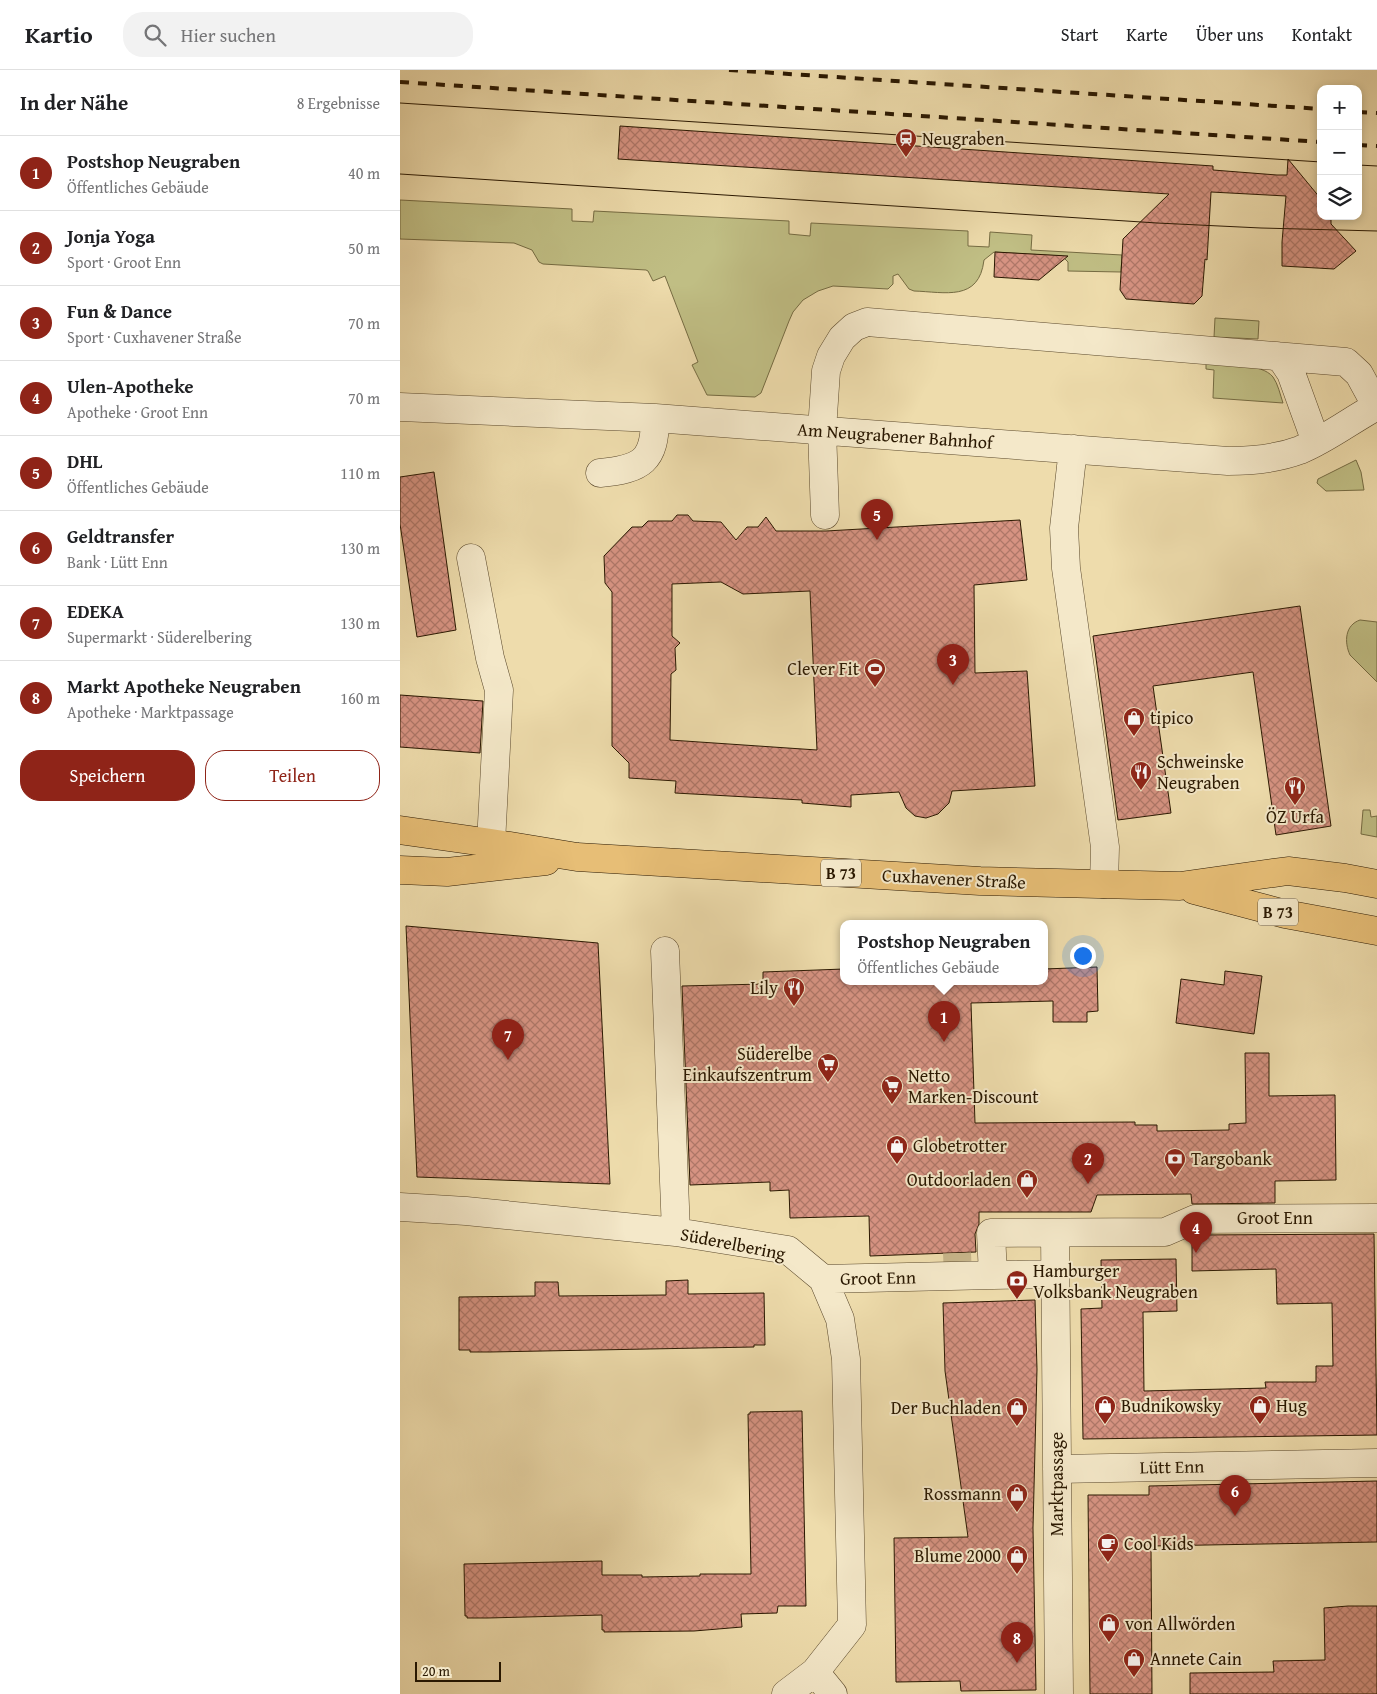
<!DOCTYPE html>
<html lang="de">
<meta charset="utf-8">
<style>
:root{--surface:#fff;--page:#f2f2f2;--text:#202124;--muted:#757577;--line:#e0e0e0;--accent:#8f2418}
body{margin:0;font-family:"Gentium Book Plus",serif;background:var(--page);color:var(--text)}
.controls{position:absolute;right:15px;top:15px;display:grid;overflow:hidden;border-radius:10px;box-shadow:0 2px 8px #0003}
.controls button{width:45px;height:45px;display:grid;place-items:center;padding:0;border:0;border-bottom:1px solid var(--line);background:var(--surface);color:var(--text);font:25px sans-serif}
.scale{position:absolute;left:15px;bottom:12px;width:86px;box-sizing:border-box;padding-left:5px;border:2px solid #2a1801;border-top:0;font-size:14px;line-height:18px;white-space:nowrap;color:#2a1801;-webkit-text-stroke:4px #f4e8c9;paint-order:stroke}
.you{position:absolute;left:682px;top:885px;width:18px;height:18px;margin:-12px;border:4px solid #fff;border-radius:50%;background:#1a73e8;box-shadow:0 0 0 8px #1a73e833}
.badge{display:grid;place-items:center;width:32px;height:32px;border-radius:50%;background:var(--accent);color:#fff;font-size:16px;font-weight:700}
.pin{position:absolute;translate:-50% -41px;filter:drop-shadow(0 1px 2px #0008)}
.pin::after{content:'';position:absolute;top:26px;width:18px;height:15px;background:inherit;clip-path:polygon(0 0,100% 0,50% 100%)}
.popup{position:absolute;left:440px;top:850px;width:208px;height:65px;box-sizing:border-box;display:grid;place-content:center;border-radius:10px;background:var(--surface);filter:drop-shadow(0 1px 4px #0005);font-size:16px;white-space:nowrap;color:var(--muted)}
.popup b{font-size:19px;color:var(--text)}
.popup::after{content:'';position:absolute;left:50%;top:100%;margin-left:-10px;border:10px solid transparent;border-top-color:var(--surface)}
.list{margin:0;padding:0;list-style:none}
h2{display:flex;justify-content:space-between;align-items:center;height:65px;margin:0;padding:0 20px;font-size:21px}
h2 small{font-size:16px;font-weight:400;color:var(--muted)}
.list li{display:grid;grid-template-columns:32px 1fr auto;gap:15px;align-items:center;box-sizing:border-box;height:75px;padding:0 20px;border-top:1px solid var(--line)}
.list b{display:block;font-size:19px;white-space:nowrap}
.list p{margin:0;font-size:16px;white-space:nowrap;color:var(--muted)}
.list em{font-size:16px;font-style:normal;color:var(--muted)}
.actions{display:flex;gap:10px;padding:15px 20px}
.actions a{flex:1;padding:11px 0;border:1px solid var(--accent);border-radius:20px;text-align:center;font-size:18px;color:var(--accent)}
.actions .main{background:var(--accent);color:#fff}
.icon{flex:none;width:28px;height:28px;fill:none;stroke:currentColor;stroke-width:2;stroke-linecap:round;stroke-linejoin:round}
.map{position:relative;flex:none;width:977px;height:1624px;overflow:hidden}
header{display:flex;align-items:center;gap:30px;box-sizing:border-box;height:70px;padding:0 25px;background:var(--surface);border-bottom:1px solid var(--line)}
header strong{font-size:24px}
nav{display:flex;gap:28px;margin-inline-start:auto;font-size:18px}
.search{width:350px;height:45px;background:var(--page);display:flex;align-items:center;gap:12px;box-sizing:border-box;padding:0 18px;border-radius:20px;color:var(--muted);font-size:19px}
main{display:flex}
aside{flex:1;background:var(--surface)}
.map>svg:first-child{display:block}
.grass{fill:#c0be84;stroke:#756b42}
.building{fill:url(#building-cross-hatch);stroke:#2a1801;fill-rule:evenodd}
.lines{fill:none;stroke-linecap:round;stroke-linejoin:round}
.minor-tunnel{stroke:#c7b58a;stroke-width:28;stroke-dasharray:28 14;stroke-linecap:butt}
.minor-casing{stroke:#5b492c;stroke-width:29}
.major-casing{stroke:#2a1801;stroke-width:29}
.minor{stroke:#f4e8c9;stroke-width:28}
.major{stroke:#e7be76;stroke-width:28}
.tram{stroke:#2a1801;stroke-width:1}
.rail{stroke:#2a1801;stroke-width:4;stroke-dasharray:9 9;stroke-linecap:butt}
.labels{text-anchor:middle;stroke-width:4;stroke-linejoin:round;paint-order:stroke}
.shield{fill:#f4e8c9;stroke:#67563d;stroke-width:1}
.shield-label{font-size:16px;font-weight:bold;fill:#2a1801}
.poi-label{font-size:18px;fill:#2a1801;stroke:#f4e8c9;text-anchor:start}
.street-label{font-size:18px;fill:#2a1801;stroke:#f4e8c9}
</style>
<header>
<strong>Kartio</strong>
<div class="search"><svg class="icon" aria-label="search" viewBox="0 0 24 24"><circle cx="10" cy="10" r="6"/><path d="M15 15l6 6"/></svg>Hier suchen</div>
<nav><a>Start</a><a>Karte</a><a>Über uns</a><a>Kontakt</a></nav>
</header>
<main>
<aside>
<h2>In der Nähe<small>8 Ergebnisse</small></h2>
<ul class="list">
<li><span class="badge">1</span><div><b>Postshop Neugraben</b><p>Öffentliches Gebäude</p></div><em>40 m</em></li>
<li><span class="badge">2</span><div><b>Jonja Yoga</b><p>Sport · Groot Enn</p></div><em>50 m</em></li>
<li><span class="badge">3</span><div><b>Fun &amp; Dance</b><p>Sport · Cuxhavener Straße</p></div><em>70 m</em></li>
<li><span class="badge">4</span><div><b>Ulen-Apotheke</b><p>Apotheke · Groot Enn</p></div><em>70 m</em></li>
<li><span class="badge">5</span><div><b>DHL</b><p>Öffentliches Gebäude</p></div><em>110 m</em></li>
<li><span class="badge">6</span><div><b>Geldtransfer</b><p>Bank · Lütt Enn</p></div><em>130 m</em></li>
<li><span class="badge">7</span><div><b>EDEKA</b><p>Supermarkt · Süderelbering</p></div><em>130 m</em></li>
<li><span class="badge">8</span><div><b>Markt Apotheke Neugraben</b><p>Apotheke · Marktpassage</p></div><em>160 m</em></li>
</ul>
<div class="actions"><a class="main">Speichern</a><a>Teilen</a></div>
</aside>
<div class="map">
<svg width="977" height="1624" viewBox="0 0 977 1624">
<defs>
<pattern id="building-cross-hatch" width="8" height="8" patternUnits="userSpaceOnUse" patternTransform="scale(1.25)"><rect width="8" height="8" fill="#d69382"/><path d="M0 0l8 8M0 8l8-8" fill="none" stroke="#ae7768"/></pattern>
</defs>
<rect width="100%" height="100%" fill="#eedcac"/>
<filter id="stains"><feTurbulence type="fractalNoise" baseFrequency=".004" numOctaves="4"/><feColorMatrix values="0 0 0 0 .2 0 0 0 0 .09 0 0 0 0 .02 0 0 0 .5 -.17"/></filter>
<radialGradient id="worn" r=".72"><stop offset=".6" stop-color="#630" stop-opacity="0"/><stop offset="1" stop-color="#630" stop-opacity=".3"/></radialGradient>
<!-- grass -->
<path class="grass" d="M 0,130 L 172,139 L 172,151 L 193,152 L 194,141 L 389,151 L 389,164 L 410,166 L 411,153 L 568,161 L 568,176 L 589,177 L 590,162 L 632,165 L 631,180 L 722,185 L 721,202 L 668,201 L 668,192 L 662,186 L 594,182 L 584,190 C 579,232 545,222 514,221 L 509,219 L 498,204 L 493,206 L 493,214 L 488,219 L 433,216 L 418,221 L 403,230 L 393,242 L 389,251 L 361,323 L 355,327 L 307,325 L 292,295 L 298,292 L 265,206 L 253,211 L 248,201 L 246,200 L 143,194 L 139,192 L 132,180 L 114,173 L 0,169 Z
M 815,248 L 859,251 L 858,269 L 814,267 Z
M 806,292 C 824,294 862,293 873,307 C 878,314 880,324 883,333 L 813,328 L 814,300 L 806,299 Z
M 956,390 L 961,402 L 964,420 L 926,421 L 917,413 L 918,409 Z
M 960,550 L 977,552 L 977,612 L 950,585 C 944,572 945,555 960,550 Z
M 963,740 L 970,740 L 971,747 L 977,746 L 977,767 L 961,764 Z"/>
<!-- building -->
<path class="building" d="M 220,56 L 813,96 L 813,100 L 877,105 L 887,105 L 888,89 L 921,129 L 921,146 L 931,146 L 931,154 L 956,181 L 934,199 L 882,196 L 882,172 L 886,126 L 811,122 L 807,190 L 805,189 L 802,226 L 794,234 L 726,229 L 720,220 L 723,169 L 769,124 L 218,89 Z
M 595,182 L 668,186 L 639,210 L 594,207 Z
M 34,402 L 56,560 L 17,567 L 0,454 L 0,407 Z
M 277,445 L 288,445 L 293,451 L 321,452 L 336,470 L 347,457 L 358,457 L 366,447 L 376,461 L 426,461 L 620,450 L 627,510 L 574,515 L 575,603 L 627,601 L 635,716 L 552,721 L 549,733 L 538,744 L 526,748 L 515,746 L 506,738 L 499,722 L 451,725 L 451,737 L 402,733 L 402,730 L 275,723 L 276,711 L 229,708 L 229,693 L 212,676 L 212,522 L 205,513 L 204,486 L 232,457 L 242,457 L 248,451 L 272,451 ZM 321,512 L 343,524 L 410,521 L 417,680 L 270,670 L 271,604 L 276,600 L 275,578 L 280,573 L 272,566 L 272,514 Z
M 900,536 L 931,756 L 876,765 L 853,602 L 753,616 L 771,743 L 718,750 L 693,566 Z
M 0,625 L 83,631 L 80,683 L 0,677 Z
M 6,856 L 198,873 L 210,1114 L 17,1107 Z
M 697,897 L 698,941 L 687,942 L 687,952 L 653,952 L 653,931 L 571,933 L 575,1053 L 735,1052 L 735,1055 L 757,1055 L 757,1061 L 829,1060 L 829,1054 L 846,1053 L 845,983 L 869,983 L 869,1026 L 935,1025 L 936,1110 L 875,1111 L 875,1133 L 792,1134 L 791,1124 L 697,1125 L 691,1142 L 579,1142 L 579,1154 L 575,1164 L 576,1182 L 470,1186 L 469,1146 L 390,1148 L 389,1120 L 370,1121 L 370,1112 L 290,1115 L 282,916 L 363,914 L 363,902 L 444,899 L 444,911 L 644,911 L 644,899 Z
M 825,901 L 862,906 L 854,964 L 776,953 L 781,909 L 824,915 Z
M 974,1164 L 977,1365 L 683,1369 L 681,1239 L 702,1238 L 701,1190 L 776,1189 L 777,1241 L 743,1242 L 744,1321 L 866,1318 L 865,1312 L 916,1312 L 916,1296 L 933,1296 L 932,1233 L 877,1234 L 876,1199 L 792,1201 L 792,1167 L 798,1165 Z
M 288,1210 L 288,1224 L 364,1223 L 365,1275 L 354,1275 L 354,1277 L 90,1282 L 70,1282 L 70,1280 L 59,1280 L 59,1227 L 135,1226 L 135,1212 L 158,1212 L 159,1226 L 266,1225 L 266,1211 Z
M 635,1230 L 637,1299 L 633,1458 L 636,1620 L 561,1621 L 560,1611 L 496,1612 L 494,1468 L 568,1467 L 545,1301 L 543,1233 Z
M 402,1341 L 406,1536 L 378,1536 L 377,1543 L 341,1544 L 342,1557 L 294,1561 L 204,1562 L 204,1560 L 202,1560 L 202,1545 L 88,1548 L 67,1548 L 67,1546 L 65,1546 L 64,1494 L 202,1491 L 202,1505 L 242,1505 L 242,1507 L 300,1506 L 300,1504 L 351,1504 L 348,1344 L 350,1344 L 350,1342 Z
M 977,1411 L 977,1472 L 751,1476 L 752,1624 L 690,1624 L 688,1425 L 749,1425 L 749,1416 Z
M 948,1536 L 977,1536 L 977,1624 L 790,1624 L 790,1603 L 874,1602 L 873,1591 L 925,1590 L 924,1538 Z"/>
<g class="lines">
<!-- minor-tunnel -->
<path class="minor-tunnel" d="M 557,1183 L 558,1206"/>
<!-- minor casing -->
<g class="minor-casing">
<path id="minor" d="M 877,286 L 883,291 L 891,303 L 916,372
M 0,337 L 255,348 L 828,391 C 852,391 876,389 900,380 C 927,369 951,350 977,336
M 673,379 L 664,458 L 666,498 L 705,777 L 704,814
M 200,403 C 242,399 255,391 255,348
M 425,445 L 422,360 L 426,301 L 431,286 L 442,268 L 454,257 L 467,252 L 946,292 L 959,304 L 977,337
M 71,488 L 90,588 L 99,620 L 91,773
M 265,881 L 276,1162
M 0,1137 L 66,1141 L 276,1162 L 388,1180 L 423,1209 L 440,1249 L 446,1289 L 452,1555 L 415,1602 L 386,1624
M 655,1163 L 659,1624
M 593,1205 L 656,1204
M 423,1209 L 593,1205 L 591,1163 L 765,1162 L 795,1149 L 977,1148
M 657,1399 L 977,1393
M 415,1602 L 433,1624"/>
</g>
<!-- major casing -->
<g class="major-casing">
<path id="major" d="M 0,760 L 91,773 L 177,787 L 580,811 L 780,816 L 888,801 L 945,808 L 977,814
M 0,800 L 47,802 L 146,791
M 794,820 L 885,844 L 977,861"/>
</g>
<!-- minor -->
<use href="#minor" class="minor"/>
<!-- major -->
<use href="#major" class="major"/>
<!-- tram -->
<path class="tram" d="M 0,33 L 921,92
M 958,95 L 977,96
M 0,104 L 757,153 L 861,158 L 977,161"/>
<!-- rail -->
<path class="rail" d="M 329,0 L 921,39
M 0,12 L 921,72
M 958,42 L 977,43
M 958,75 L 977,76"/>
</g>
<!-- icons -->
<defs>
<g id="station-pin" transform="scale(1.125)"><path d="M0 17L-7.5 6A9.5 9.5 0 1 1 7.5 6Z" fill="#8f2418" stroke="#f4e8c9"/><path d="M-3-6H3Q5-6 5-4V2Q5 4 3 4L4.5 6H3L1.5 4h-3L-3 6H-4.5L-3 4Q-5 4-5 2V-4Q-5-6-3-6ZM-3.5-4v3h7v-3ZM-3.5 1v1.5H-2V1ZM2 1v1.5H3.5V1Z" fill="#fff"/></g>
<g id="stadium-pin" transform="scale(1.125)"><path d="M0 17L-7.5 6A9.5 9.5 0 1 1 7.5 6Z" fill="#8f2418" stroke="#f4e8c9"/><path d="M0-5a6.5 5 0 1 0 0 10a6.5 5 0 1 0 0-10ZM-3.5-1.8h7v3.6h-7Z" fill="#fff"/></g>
<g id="shop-pin" transform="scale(1.125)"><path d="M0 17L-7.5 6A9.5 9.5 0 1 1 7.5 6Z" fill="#8f2418" stroke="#f4e8c9"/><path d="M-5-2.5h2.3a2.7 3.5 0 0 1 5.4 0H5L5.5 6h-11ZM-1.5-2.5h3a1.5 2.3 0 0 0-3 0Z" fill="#fff"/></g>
<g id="restaurant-pin" transform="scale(1.125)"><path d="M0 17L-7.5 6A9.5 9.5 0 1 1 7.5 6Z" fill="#8f2418" stroke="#f4e8c9"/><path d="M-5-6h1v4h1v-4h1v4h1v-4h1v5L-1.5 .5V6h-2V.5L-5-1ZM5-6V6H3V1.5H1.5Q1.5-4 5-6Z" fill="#fff"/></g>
<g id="supermarket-pin" transform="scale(1.125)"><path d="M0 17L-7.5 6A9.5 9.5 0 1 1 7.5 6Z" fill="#8f2418" stroke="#f4e8c9"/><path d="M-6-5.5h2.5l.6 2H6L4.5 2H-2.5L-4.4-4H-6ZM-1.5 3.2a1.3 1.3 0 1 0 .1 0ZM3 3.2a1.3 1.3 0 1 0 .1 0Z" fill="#fff"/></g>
<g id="bank-pin" transform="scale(1.125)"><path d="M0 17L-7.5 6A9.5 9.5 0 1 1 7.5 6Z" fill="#8f2418" stroke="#f4e8c9"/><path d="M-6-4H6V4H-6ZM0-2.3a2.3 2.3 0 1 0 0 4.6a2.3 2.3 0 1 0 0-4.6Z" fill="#fff"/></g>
<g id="cafe-pin" transform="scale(1.125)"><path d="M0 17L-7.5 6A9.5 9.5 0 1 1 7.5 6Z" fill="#8f2418" stroke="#f4e8c9"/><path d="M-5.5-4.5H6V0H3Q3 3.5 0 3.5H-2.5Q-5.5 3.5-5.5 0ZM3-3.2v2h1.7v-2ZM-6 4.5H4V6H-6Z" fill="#fff"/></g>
</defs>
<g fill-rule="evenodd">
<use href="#station-pin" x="506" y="69"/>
<use href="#stadium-pin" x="475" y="599"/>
<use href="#shop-pin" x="734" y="648"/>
<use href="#restaurant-pin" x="741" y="702"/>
<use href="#restaurant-pin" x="895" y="717"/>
<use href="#restaurant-pin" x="394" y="918"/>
<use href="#supermarket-pin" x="428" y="994"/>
<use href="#supermarket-pin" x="492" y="1016"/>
<use href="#shop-pin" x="497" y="1076"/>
<use href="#bank-pin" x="775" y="1089"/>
<use href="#shop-pin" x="627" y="1110"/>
<use href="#bank-pin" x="617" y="1211"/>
<use href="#shop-pin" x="705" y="1336"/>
<use href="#shop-pin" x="860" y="1336"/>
<use href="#shop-pin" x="617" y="1338"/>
<use href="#shop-pin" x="617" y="1424"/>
<use href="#cafe-pin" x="708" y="1474"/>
<use href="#shop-pin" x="617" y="1486"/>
<use href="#shop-pin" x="709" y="1554"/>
<use href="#shop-pin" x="734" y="1589"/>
</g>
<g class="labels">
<!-- shield labels -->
<g class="shield">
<rect x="421" y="789.5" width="40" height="27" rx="4"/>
<rect x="858" y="828.5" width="40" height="27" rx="4"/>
</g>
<g class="shield-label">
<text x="441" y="809">B 73</text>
<text x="878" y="848">B 73</text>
</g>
<!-- poi labels -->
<g class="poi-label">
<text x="522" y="75">Neugraben</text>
<text x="459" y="605" text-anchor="end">Clever Fit</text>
<text x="750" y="654">tipico</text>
<text x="757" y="698">Schweinske<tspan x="757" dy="21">Neugraben</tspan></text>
<text x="895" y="753" text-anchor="middle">ÖZ Urfa</text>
<text x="378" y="924" text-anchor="end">Lily</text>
<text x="412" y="990" text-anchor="end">Süderelbe<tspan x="412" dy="21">Einkaufszentrum</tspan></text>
<text x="508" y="1012">Netto<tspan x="508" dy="21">Marken-Discount</tspan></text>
<text x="513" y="1082">Globetrotter</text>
<text x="791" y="1095">Targobank</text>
<text x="611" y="1116" text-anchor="end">Outdoorladen</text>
<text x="633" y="1207">Hamburger<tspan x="633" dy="21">Volksbank Neugraben</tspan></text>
<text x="721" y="1342">Budnikowsky</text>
<text x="876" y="1342">Hug</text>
<text x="601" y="1344" text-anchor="end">Der Buchladen</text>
<text x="601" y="1430" text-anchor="end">Rossmann</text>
<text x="724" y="1480">Cool Kids</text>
<text x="601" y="1492" text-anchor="end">Blume 2000</text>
<text x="725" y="1560">von Allwörden</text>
<text x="750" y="1595">Annete Cain</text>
</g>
<!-- street labels -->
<g class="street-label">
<text transform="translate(495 366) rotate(4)" y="6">Am Neugrabener Bahnhof</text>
<text transform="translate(554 809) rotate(3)" y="6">Cuxhavener Straße</text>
<text x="875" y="1154">Groot Enn</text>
<text transform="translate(333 1174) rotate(11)" y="6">Süderelbering</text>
<text transform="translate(478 1208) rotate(-1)" y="6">Groot Enn</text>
<text transform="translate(772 1397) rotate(-1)" y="6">Lütt Enn</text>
<text transform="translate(657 1414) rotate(-90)" y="6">Marktpassage</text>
</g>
</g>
<rect width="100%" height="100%" filter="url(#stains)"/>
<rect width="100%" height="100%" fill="url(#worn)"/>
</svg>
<div class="controls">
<button>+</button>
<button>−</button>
<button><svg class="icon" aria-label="layers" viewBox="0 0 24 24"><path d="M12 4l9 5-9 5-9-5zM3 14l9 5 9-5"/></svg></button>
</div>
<div class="scale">20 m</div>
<div class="you"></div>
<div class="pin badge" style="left:544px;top:972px">1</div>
<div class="popup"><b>Postshop Neugraben</b>Öffentliches Gebäude</div>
<div class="pin badge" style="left:688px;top:1114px">2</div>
<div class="pin badge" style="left:553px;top:615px">3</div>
<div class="pin badge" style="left:796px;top:1183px">4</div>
<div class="pin badge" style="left:477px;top:470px">5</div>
<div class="pin badge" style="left:835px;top:1446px">6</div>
<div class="pin badge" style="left:108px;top:990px">7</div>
<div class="pin badge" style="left:617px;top:1593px">8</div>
</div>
</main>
